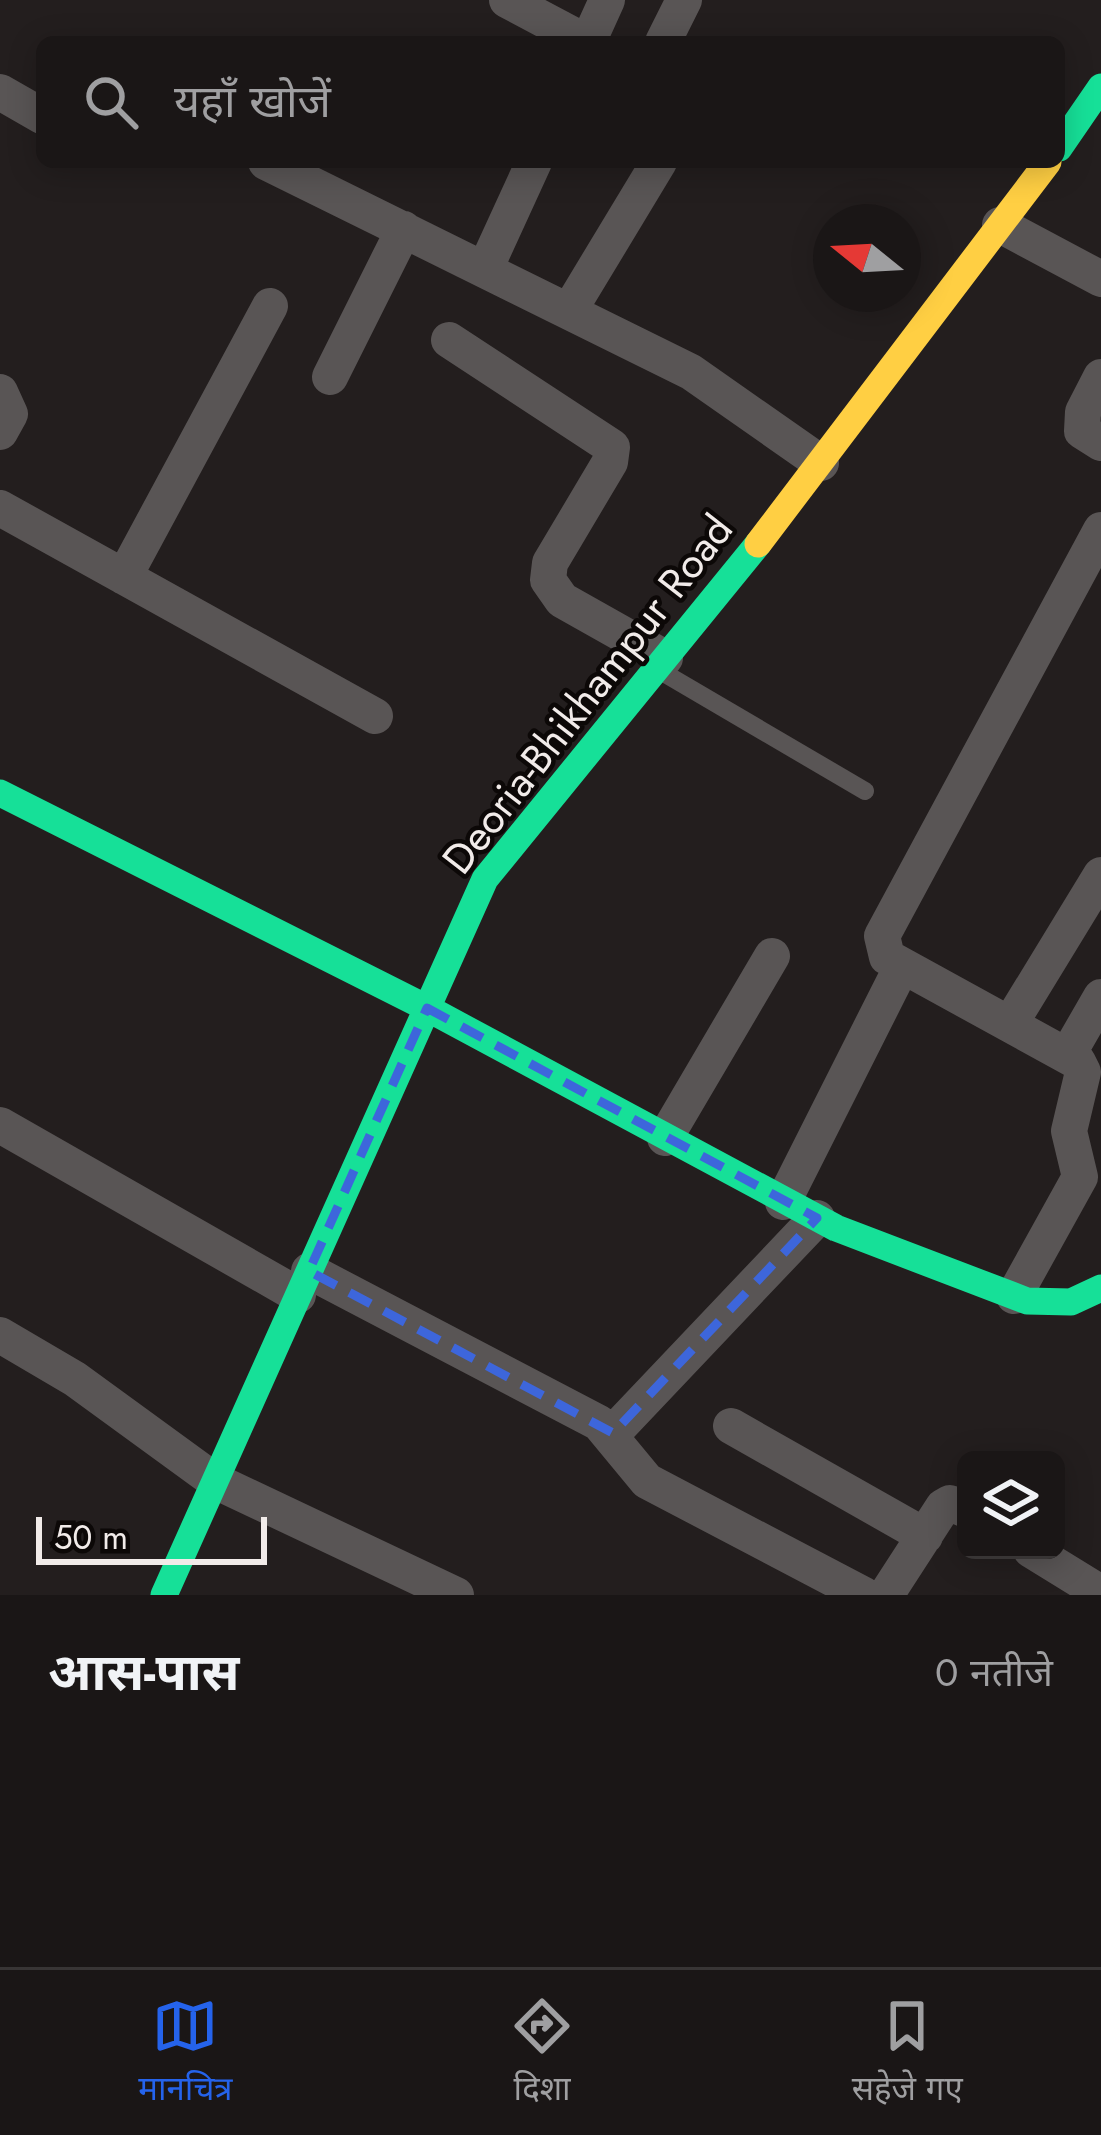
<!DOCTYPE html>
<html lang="hi">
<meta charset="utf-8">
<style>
:root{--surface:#1a1616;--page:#231f1f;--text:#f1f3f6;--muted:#9f9fa1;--line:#383535;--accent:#2563eb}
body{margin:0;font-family:Jost,"Noto Sans Devanagari",sans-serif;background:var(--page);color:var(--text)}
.controls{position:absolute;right:36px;bottom:36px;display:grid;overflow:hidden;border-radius:18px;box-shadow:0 6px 30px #0003}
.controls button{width:108px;height:108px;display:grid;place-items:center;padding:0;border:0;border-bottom:3px solid var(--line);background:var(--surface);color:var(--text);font:60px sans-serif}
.compass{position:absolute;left:813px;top:204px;width:108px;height:108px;border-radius:50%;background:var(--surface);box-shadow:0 6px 30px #0003;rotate:288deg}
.scale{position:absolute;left:36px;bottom:30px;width:231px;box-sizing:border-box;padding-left:12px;border:6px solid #f1ebe9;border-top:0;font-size:33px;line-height:42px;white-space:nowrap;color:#f1ebe9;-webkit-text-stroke:9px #0c0807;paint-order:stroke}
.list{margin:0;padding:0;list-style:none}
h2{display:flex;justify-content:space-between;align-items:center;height:156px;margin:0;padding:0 48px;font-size:51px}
h2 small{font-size:39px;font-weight:400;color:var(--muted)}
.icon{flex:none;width:66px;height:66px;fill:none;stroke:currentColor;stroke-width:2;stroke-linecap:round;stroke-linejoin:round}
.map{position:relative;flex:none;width:1101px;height:1595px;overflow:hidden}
.search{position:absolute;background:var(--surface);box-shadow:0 6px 30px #0003;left:36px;right:36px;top:36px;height:132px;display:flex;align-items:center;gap:30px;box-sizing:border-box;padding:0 42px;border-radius:18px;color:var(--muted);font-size:45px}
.sheet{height:372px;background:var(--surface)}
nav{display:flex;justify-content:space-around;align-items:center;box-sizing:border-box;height:168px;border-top:3px solid var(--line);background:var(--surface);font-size:33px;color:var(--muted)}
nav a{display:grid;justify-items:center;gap:6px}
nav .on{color:var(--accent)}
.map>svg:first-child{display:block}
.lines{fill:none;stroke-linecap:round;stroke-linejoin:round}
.lane{stroke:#595555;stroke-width:18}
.street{stroke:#595555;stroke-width:36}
.fast{stroke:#16e098;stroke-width:27}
.slow{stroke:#ffcf43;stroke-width:27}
.marked{fill:none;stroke:#3d66db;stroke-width:9;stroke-dasharray:24 15;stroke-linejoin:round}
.labels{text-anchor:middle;stroke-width:9;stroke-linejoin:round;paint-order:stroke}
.street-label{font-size:42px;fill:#f1ebe9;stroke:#0c0807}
</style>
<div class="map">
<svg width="1101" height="1595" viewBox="0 0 1101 1595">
<rect width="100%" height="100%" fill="#231e1e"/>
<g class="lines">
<!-- lane -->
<path class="lane" d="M 657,669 L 865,791"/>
<!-- street -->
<path class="street" d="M 507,0 L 586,42
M 588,42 L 607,0
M 663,42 L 684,0
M 0,92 L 42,116
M 266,162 L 691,372 L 821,463
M 1000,225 L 1101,279
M 485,269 L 534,162
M 569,311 L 659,162
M 449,340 L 612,447 L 610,462 L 550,563 L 548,580 L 562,600 L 665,658
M 330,377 L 404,229
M 1101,377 L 1083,412 L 1082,431 L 1101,443
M 0,392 L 10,414 L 0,432
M 0,508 L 375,716
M 124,577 L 270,306
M 1010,1024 L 1101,875
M 1067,1056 L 1101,997
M 0,1125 L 298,1295
M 665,1138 L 772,956
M 783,1202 L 902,966
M 309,1271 L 599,1423 L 647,1481 L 864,1595
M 1014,1296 L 1080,1177 L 1069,1131 L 1083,1072 L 1078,1062 L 887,957 L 882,936 L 1101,530
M 0,1335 L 75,1379 L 215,1481 L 456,1595
M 731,1426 L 925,1536
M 613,1433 L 817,1218
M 1031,1550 L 1101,1593
M 886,1595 L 943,1507 L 950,1503 L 966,1510"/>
<!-- fast -->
<path class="fast" d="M 1059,148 L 1101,87
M 0,793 L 427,1008 L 836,1228 L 1027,1301 L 1071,1302 L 1101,1288
M 164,1595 L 485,879 L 758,544"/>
<!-- slow -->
<path class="slow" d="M 758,544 L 1048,162"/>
</g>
<!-- marked area -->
<path class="marked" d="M 427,1008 L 817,1218 L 613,1433 L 309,1271 Z"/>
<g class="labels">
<!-- street labels -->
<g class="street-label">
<text transform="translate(587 694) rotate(-52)" y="15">Deoria-Bhikhampur Road</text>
</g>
</g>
</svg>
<div class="controls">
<button><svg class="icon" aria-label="layers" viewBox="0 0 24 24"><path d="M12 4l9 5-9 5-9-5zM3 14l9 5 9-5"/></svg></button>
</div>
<svg class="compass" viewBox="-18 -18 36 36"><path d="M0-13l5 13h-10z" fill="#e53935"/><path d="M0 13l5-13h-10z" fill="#9f9fa1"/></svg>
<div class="scale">50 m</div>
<div class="search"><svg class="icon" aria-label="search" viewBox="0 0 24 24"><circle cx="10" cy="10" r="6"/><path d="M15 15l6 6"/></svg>यहाँ खोजें</div>
</div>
<section class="sheet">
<h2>आस-पास<small>0 नतीजे</small></h2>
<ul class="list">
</ul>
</section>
<nav>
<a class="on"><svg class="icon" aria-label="map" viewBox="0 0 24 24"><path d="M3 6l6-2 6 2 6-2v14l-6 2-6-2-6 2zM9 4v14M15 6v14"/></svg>मानचित्र</a>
<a><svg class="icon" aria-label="directions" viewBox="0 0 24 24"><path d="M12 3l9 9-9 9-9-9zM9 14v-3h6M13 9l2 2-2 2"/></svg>दिशा</a>
<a><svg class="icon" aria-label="saved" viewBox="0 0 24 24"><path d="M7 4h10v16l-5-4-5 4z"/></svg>सहेजे गए</a>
</nav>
